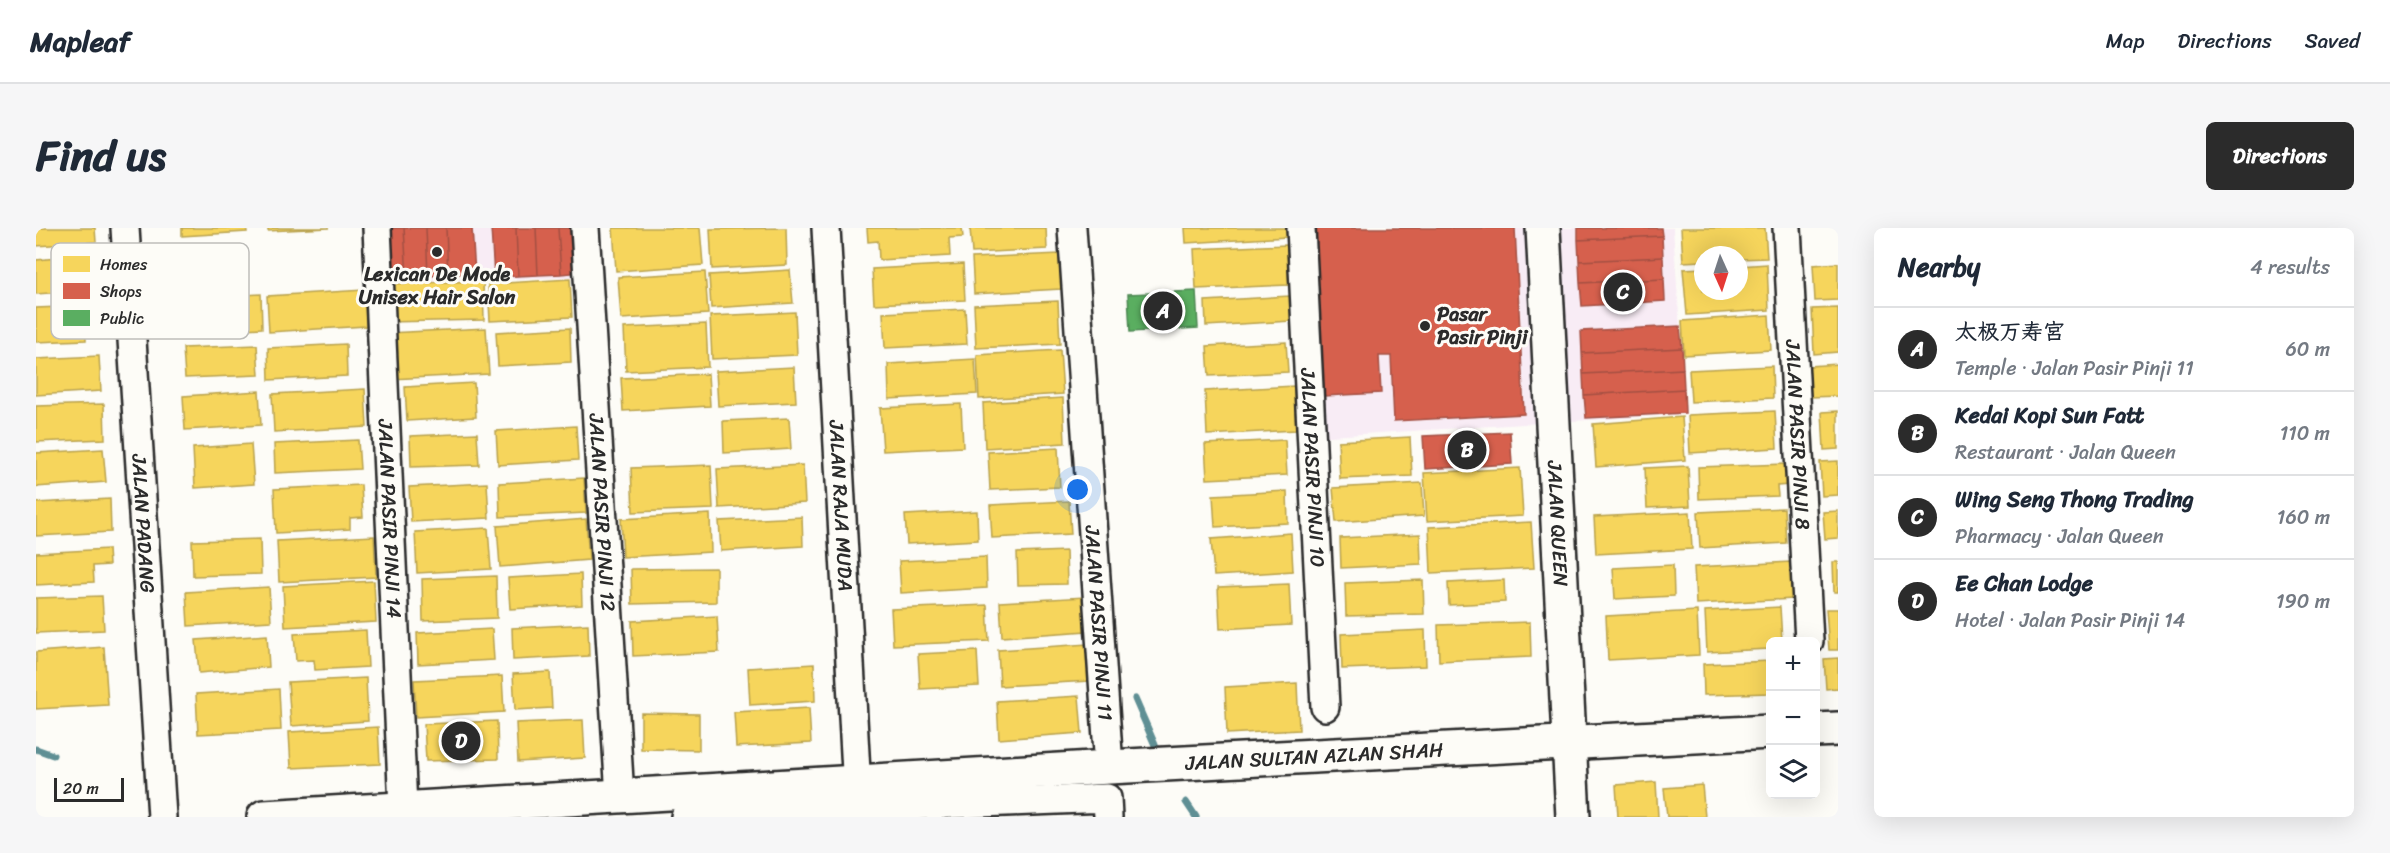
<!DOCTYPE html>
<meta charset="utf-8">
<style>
:root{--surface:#fff;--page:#f6f6f7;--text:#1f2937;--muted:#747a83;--line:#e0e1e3;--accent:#2b2b2b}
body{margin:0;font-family:Sriracha,"LXGW WenKai TC",sans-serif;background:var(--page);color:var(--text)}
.controls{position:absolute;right:18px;bottom:18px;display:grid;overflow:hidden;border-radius:9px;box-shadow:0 6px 24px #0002}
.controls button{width:54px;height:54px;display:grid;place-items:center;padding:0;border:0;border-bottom:2px solid var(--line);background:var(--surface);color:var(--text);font:30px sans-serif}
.compass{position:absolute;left:1658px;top:18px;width:54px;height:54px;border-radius:50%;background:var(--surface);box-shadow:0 6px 24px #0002;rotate:177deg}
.scale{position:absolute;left:18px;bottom:15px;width:70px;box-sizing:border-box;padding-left:6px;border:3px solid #2b2b2b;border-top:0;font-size:16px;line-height:21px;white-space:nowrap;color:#2b2b2b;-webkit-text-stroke:4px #fdfcf7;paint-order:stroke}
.you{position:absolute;left:1042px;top:262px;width:21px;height:21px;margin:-15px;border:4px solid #fff;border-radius:50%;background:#1a73e8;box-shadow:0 0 0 9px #1a73e833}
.badge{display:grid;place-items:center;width:39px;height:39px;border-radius:50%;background:var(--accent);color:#fff;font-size:20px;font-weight:700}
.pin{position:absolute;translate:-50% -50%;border:3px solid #fff;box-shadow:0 2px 6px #0006}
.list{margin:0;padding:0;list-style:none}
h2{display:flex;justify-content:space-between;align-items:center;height:78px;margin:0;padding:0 24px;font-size:26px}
h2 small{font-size:20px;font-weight:400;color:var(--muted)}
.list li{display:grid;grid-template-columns:39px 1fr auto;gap:18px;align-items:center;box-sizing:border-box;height:84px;padding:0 24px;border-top:2px solid var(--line)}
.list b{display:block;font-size:22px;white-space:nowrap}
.list p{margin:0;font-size:20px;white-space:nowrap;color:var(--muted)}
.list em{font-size:20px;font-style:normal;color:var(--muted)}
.icon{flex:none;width:33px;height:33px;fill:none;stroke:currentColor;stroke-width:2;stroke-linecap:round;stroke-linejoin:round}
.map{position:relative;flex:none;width:1802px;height:589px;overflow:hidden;border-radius:9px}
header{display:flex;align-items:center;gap:36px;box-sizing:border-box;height:84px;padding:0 30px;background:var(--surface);border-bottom:2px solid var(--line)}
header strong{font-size:28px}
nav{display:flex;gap:33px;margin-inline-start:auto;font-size:21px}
.intro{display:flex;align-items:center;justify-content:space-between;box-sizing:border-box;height:144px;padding:0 36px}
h1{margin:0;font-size:42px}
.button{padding:15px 27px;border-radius:9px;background:var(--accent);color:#fff;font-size:21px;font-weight:700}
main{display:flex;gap:36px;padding:0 36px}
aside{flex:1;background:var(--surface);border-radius:9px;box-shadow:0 6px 24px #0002}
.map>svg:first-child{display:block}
.built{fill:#f8ecf5}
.homes{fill:#f6d55c;stroke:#b9a24d;stroke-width:1.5}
.shops{fill:#d6604d;stroke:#a35043;stroke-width:1.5}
.public{fill:#5aae61;stroke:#4c8751;stroke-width:1.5}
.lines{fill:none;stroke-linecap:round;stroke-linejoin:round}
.stream{stroke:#5e8f94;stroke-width:7}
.minor-casing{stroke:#2b2b2b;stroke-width:32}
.secondary-casing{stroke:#2b2b2b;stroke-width:38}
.primary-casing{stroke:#2b2b2b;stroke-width:38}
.minor{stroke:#fdfcf7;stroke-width:27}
.secondary{stroke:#fdfcf7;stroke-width:33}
.primary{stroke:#fdfcf7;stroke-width:33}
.poi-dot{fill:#2b2b2b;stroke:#fdfcf7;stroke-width:2}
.labels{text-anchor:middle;stroke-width:6;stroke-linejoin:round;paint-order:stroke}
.poi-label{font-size:20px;font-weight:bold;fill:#2b2b2b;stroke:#fdfcf7}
.street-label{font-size:20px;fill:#2b2b2b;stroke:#fdfcf7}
.key{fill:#fdfcf7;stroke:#bebdba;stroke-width:1.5}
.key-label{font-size:16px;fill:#2b2b2b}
</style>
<header>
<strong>Mapleaf</strong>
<nav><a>Map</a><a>Directions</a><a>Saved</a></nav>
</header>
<div class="intro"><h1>Find us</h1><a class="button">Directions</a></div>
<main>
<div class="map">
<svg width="1802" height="589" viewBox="0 0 1802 589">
<rect width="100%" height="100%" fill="#fdfcf7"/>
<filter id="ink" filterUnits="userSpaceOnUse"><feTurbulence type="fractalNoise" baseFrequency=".0167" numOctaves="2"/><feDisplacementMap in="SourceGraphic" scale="12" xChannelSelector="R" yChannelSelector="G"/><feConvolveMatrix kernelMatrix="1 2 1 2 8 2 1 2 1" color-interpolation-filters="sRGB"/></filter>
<g filter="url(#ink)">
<!-- built -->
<path class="built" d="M 340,0 L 550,0 L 552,49 L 342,55 Z
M 1266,0 L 1637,0 L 1650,186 L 1278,209 Z"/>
<!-- homes -->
<path class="homes" d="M 0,0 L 59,0 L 60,14 L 0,18 Z
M 146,0 L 210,0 L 211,4 L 146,8 Z
M 232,0 L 293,0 L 232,3 Z
M 577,0 L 664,0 L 667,37 L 580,43 Z
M 750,0 L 751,37 L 676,41 L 674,1 Z
M 831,0 L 926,0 L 927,9 L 913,10 L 914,28 L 843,32 L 842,13 L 832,14 Z
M 934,0 L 1010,0 L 1011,21 L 936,25 Z
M 1149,0 L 1250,0 L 1251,9 L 1150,15 Z
M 1645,0 L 1729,0 L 1731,30 L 1703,31 L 1703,27 L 1667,27 L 1667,33 L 1647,34 Z
M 1251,17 L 1253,57 L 1160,61 L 1158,21 Z
M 1024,26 L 1025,61 L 938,66 L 936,30 Z
M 55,27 L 57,62 L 0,66 L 0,32 Z
M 1802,35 L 1802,72 L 1779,73 L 1777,37 Z
M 927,36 L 929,72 L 838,76 L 836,41 Z
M 1731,36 L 1733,82 L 1651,87 L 1647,41 L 1667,40 L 1667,63 L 1703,63 L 1703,38 Z
M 754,42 L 757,75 L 675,80 L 673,47 Z
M 669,44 L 672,86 L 585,91 L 582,49 Z
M 534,51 L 536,89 L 454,93 L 452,56 Z
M 447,53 L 448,92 L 351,94 L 349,56 Z
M 328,62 L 330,98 L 233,104 L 231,68 Z
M 225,66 L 226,100 L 149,104 L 148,70 Z
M 1254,68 L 1255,93 L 1170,98 L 1169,73 Z
M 1022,73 L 1024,116 L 940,120 L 938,77 Z
M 49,78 L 50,112 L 0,114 L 0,80 Z
M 1802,80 L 1802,124 L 1778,126 L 1776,81 Z
M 929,81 L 931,116 L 849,120 L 847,85 Z
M 759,84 L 761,127 L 676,131 L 674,88 Z
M 1733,87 L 1735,122 L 1648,127 L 1646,93 Z
M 670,96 L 672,139 L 590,143 L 588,100 Z
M 450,100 L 453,146 L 355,151 L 352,105 Z
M 534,100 L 535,134 L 462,138 L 460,104 Z
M 1250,114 L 1252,144 L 1173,148 L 1171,118 Z
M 310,116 L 311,148 L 233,152 L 232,120 Z
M 221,117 L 223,147 L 149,150 L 147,120 Z
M 1024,122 L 1027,166 L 943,171 L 941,127 Z
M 63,128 L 65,163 L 0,167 L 0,131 Z
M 939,131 L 941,166 L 853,171 L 852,136 Z
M 1802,136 L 1802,168 L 1774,169 L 1773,138 Z
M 1736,138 L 1737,170 L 1655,174 L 1653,142 Z
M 758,139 L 760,174 L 682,178 L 680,143 Z
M 672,146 L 674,178 L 587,183 L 585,150 Z
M 438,155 L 440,189 L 371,193 L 369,159 Z
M 1258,158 L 1260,202 L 1171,207 L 1169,163 Z
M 329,161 L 331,199 L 238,204 L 236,166 Z
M 223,163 L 225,197 L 149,202 L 147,168 Z
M 1027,170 L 1029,215 L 949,220 L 947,175 Z
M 68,176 L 69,211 L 0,214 L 0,178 Z
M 925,176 L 927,219 L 847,223 L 844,180 Z
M 1739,183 L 1741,220 L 1654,225 L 1652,187 Z
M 1802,183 L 1802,221 L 1788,222 L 1786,184 Z
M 1646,189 L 1649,232 L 1560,239 L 1557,196 Z
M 753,190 L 755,221 L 688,225 L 687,193 Z
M 540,198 L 542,232 L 462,237 L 460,203 Z
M 441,205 L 443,237 L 375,239 L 374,208 Z
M 1374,209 L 1376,248 L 1304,251 L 1302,213 Z
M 322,212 L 324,241 L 239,245 L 238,216 Z
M 1249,212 L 1251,247 L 1171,251 L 1169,216 Z
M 215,216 L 218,256 L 159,260 L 157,220 Z
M 1022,220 L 1024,259 L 954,262 L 952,224 Z
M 67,221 L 70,254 L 0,259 L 0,225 Z
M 1802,233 L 1802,267 L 1786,268 L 1784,234 Z
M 1752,236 L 1753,257 L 1741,258 L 1742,268 L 1663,271 L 1662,239 Z
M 675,237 L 677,281 L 597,284 L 595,240 Z
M 767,237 L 769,275 L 683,280 L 681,241 Z
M 1652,238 L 1654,278 L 1611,280 L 1609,240 Z
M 1484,240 L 1487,288 L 1391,293 L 1388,245 Z
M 548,250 L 550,285 L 464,289 L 463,255 Z
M 451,255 L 453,290 L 375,294 L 373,259 Z
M 1386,255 L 1388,288 L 1300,294 L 1297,260 Z
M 325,257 L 327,289 L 314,290 L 314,301 L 240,305 L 238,261 Z
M 1251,263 L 1252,295 L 1179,299 L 1177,267 Z
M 74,271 L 75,304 L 0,308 L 0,275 Z
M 1033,273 L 1035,306 L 956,310 L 954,277 Z
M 1748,280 L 1750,315 L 1664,320 L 1662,284 Z
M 941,283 L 942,312 L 871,316 L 869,287 Z
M 1802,283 L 1802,310 L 1789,311 L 1787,284 Z
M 1654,284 L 1656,321 L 1560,326 L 1558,289 Z
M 674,286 L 675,324 L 587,329 L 585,291 Z
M 766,289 L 767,318 L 685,323 L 683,293 Z
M 550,291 L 553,332 L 464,339 L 461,298 Z
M 1495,294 L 1498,340 L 1395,345 L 1393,299 Z
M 452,300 L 455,341 L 381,345 L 379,304 Z
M 1255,305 L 1257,343 L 1178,348 L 1175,311 Z
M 1384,306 L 1385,336 L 1305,340 L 1304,310 Z
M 338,308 L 340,349 L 243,354 L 241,313 Z
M 224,311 L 225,346 L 157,348 L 156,313 Z
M 72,321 L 73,337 L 57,338 L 58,354 L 0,357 L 0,325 Z
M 1030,323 L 1031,356 L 982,357 L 981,325 Z
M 950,329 L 951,360 L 865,365 L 863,333 Z
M 1755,334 L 1757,371 L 1660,376 L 1658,339 Z
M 1797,334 L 1802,334 L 1802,364 L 1798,364 Z
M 1637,337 L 1638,368 L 1579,371 L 1577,340 Z
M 680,340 L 680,374 L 596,376 L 595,341 Z
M 545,346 L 546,377 L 474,381 L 472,350 Z
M 460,348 L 461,390 L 387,393 L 386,351 Z
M 1387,352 L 1388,386 L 1310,388 L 1309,355 Z
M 1468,352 L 1469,374 L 1413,377 L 1412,355 Z
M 338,353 L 340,394 L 249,399 L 247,358 Z
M 1253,356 L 1255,397 L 1184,401 L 1182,359 Z
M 233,359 L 235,393 L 152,398 L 150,364 Z
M 66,368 L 68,402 L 0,405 L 0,370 Z
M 1049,369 L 1051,403 L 966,409 L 964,374 Z
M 951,377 L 953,413 L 857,417 L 855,381 Z
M 1744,379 L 1746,413 L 1734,413 L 1734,421 L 1671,424 L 1669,383 Z
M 1790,381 L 1802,381 L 1802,422 L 1793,422 Z
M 1661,383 L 1663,427 L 1572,432 L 1570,388 Z
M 681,388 L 683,424 L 597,428 L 596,393 Z
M 1494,394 L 1495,429 L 1403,433 L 1402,397 Z
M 552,396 L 553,428 L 477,432 L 476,400 Z
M 456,401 L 458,432 L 382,436 L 381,405 Z
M 330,402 L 332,439 L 279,442 L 278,432 L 260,433 L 258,406 Z
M 1389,402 L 1390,438 L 1306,441 L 1305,406 Z
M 231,407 L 233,439 L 163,445 L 160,412 Z
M 1052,416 L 1054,453 L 964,458 L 962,422 Z
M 68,419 L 72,477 L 0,481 L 0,424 Z
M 941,423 L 943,458 L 884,461 L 882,426 Z
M 1802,430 L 1802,460 L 1790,461 L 1788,431 Z
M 1734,433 L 1734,465 L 1668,467 L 1667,436 Z
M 778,436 L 779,473 L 714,477 L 712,440 Z
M 514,444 L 516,480 L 479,482 L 477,446 Z
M 466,448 L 468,484 L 380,489 L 378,452 Z
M 330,450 L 332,493 L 255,498 L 252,454 Z
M 1261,455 L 1263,502 L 1191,506 L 1189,459 Z
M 243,461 L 245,502 L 162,506 L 160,466 Z
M 1043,468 L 1046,505 L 963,511 L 961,473 Z
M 773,480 L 775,515 L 700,519 L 698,484 Z
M 605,485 L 663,486 L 663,522 L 605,521 Z
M 547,492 L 549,530 L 482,534 L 480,495 Z
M 461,493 L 462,531 L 390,533 L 388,496 Z
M 342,499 L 344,536 L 255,540 L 253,504 Z
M 1620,554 L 1622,589 L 1582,589 L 1580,557 Z
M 1666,557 L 1669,589 L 1631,589 L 1628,560 Z"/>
<!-- shops -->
<path class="shops" d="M 345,0 L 368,0 L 371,49 L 348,51 Z
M 368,0 L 390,0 L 392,48 L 371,49 Z
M 390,0 L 410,0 L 412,47 L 392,48 Z
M 410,0 L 436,0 L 439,46 L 412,47 Z
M 455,0 L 480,0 L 482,48 L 458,49 Z
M 480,0 L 500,0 L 502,47 L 482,48 Z
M 500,0 L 522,0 L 525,46 L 502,47 Z
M 522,0 L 543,0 L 546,44 L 525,46 Z
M 1279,0 L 1479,0 L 1488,186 L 1358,193 L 1355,128 L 1343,128 L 1345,165 L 1288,168 Z
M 1542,0 L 1625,0 L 1626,8 L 1542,12 Z
M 1626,8 L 1627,29 L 1543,33 L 1542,12 Z
M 1627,29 L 1628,51 L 1544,55 L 1543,33 Z
M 1628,51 L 1629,73 L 1546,78 L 1544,55 Z
M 1644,98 L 1646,120 L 1546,125 L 1545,103 Z
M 1646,120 L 1647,141 L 1547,146 L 1546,125 Z
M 1647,141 L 1648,161 L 1548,167 L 1547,146 Z
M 1648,161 L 1649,185 L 1550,190 L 1548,167 Z
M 1474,204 L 1476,236 L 1389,241 L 1387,208 Z"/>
<!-- public -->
<path class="public" d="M 1160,63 L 1162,100 L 1094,104 L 1092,66 Z"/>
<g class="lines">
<!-- stream -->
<path class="stream" d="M 1099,471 L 1119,517
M 0,521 L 17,527
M 1150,574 L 1160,589"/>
<!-- minor casing -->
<g class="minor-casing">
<g id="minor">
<path id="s1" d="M 89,0 L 126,589"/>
<path id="s2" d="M 341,0 L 367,580"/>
<path id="s3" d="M 549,0 L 584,569"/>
<path id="s4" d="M 790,0 L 822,580"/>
<path id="s5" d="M 1036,0 L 1073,539"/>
<path id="s6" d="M 1265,0 L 1289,479"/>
<path id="s7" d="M 1751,0 L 1773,413"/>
<path d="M 693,585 L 1071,570 L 1072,589"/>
</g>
</g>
<!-- secondary casing -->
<g class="secondary-casing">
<g id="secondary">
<path id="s8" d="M 1507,0 L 1537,589"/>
</g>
</g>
<!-- primary casing -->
<g class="primary-casing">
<g id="primary">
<path d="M 1780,502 L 1802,501"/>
<path id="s9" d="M 228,589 L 1073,539 L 1734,504"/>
<path d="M 652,589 L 714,577"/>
</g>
</g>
<!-- minor -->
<use href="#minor" class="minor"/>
<!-- secondary -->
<use href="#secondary" class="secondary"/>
<!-- primary -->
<use href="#primary" class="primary"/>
</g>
</g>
<!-- markers -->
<g class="poi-dot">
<circle cx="401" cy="24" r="6"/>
<circle cx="1389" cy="98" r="6"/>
</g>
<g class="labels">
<!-- poi labels -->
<g class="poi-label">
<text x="401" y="53">Lexican De Mode<tspan x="401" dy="23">Unisex Hair Salon</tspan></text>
<text x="1401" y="93" text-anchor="start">Pasar<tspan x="1401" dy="23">Pasir Pinji</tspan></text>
</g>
<!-- street labels -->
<g class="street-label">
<text dy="7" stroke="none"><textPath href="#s7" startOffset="207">JALAN PASIR PINJI 8</textPath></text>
<text dy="7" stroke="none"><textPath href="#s6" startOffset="240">JALAN PASIR PINJI 10</textPath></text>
<text dy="7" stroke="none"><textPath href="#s4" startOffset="278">JALAN RAJA MUDA</textPath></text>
<text dy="7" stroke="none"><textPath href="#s3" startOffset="285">JALAN PASIR PINJI 12</textPath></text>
<text dy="7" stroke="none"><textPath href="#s2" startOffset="291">JALAN PASIR PINJI 14</textPath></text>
<text dy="7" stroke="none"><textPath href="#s1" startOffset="296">JALAN PADANG</textPath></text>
<text dy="7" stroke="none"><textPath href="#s8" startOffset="296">JALAN QUEEN</textPath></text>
<text dy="7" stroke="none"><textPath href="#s5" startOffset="396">JALAN PASIR PINJI 11</textPath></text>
<text dy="7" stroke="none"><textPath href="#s9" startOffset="1052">JALAN SULTAN AZLAN SHAH</textPath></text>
</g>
</g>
<!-- legend -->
<rect x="15" y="15" width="198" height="96" rx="9" class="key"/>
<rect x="27" y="28" width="27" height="16" fill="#f6d55c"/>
<rect x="27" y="55" width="27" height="16" fill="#d6604d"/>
<rect x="27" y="82" width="27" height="16" fill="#5aae61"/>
<g class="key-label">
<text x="64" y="42">Homes</text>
<text x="64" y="69">Shops</text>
<text x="64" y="96">Public</text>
</g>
</svg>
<div class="controls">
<button>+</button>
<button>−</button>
<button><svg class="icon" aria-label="layers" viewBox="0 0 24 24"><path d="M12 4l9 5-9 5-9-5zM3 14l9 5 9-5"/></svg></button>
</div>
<svg class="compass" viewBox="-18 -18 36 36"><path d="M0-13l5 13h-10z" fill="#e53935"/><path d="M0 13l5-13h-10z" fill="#747a83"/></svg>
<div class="scale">20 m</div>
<div class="you"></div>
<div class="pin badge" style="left:1127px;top:83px">A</div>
<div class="pin badge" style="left:1431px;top:222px">B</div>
<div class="pin badge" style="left:1587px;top:64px">C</div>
<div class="pin badge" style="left:425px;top:513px">D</div>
</div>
<aside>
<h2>Nearby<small>4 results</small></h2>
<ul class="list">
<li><span class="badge">A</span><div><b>太极万寿宫</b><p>Temple · Jalan Pasir Pinji 11</p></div><em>60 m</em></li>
<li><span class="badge">B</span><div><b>Kedai Kopi Sun Fatt</b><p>Restaurant · Jalan Queen</p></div><em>110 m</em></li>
<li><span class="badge">C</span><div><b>Wing Seng Thong Trading</b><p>Pharmacy · Jalan Queen</p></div><em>160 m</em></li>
<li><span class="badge">D</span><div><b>Ee Chan Lodge</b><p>Hotel · Jalan Pasir Pinji 14</p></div><em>190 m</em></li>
</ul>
</aside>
</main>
